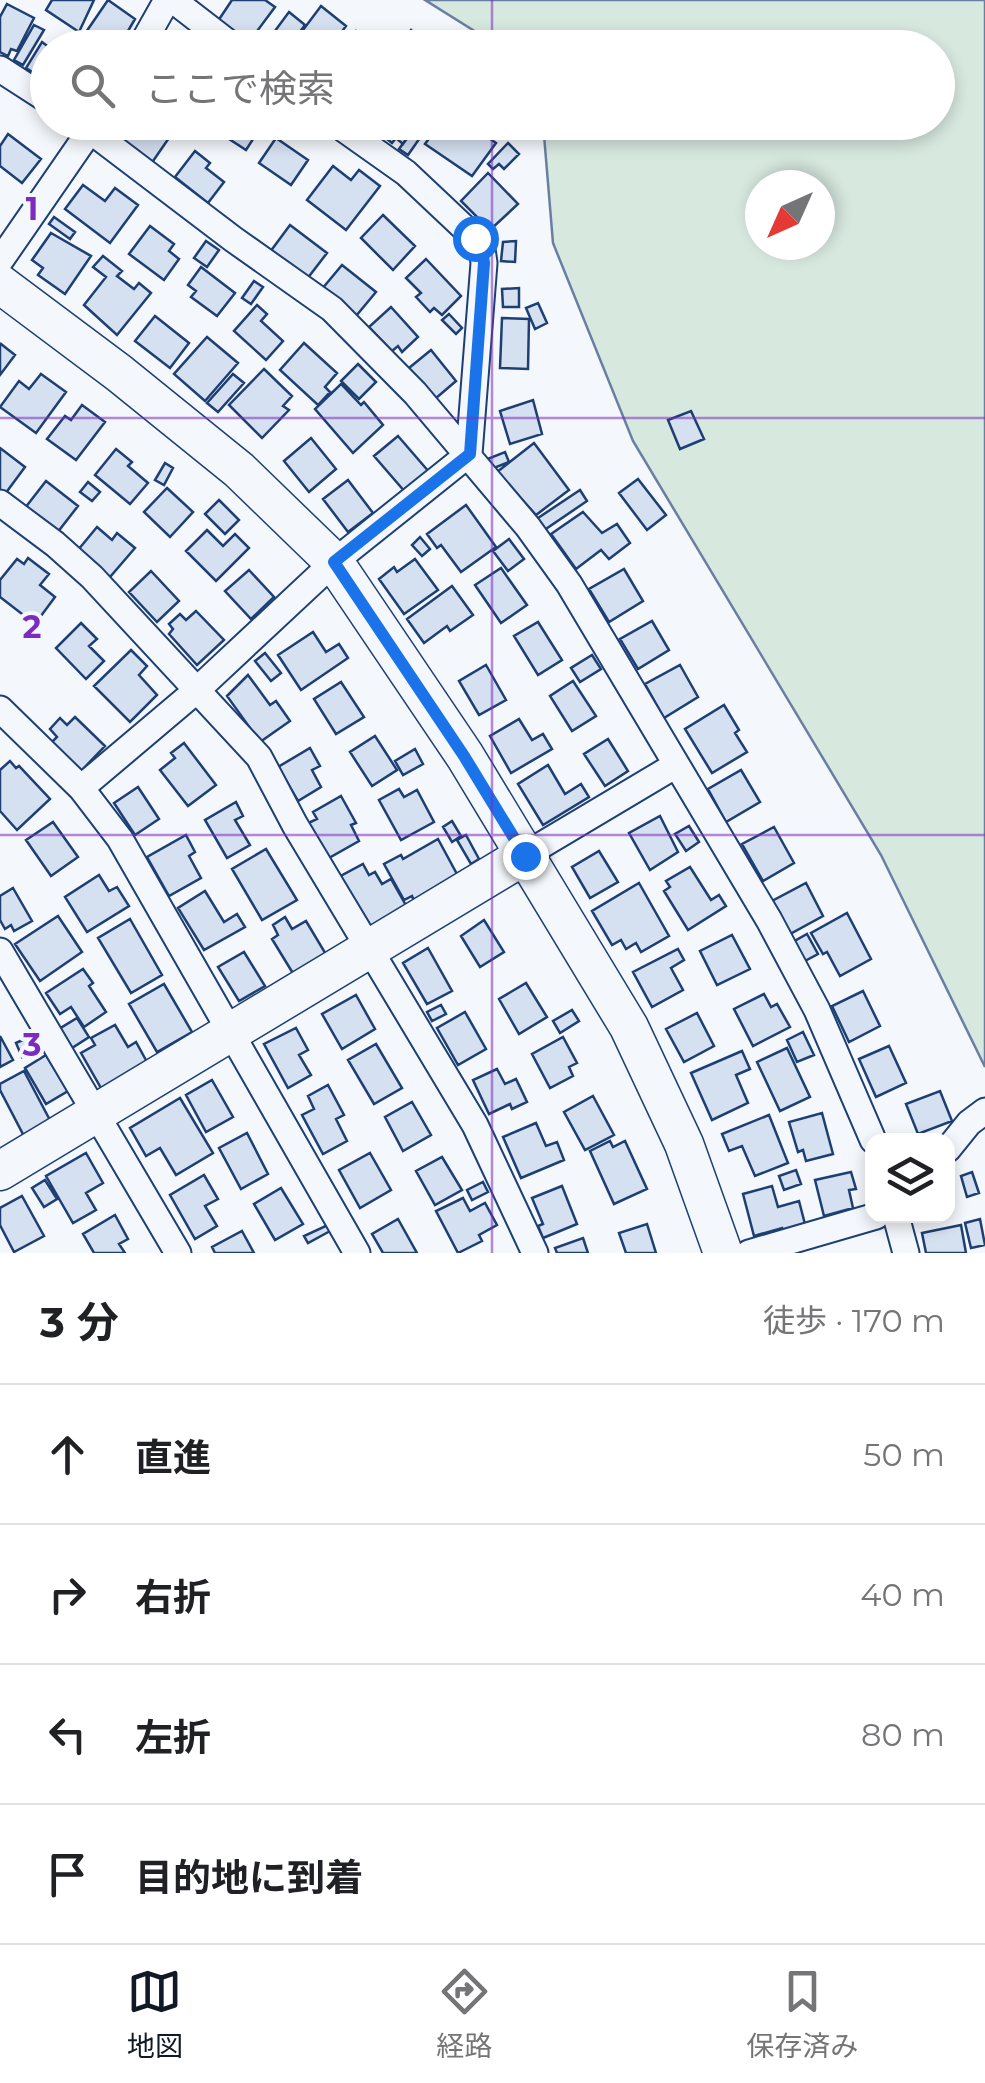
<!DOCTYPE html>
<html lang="ja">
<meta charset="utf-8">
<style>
:root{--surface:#fff;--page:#f2f2f2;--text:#202124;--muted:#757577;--line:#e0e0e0;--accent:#111827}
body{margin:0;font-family:Montserrat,"Noto Sans JP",sans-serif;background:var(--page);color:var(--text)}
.controls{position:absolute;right:30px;bottom:30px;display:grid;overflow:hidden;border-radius:20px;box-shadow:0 5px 15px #0003}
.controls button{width:90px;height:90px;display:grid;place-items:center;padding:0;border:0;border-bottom:2px solid var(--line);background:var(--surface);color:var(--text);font:50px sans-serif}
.compass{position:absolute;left:745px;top:170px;width:90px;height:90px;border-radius:50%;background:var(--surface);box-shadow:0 5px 15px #0003;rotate:225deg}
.stop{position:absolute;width:30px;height:30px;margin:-22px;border:8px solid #1a73e8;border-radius:50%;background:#fff}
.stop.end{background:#1a73e8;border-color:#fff;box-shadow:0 2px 10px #0008}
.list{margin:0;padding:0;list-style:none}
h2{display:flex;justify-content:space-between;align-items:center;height:130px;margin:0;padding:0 40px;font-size:42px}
h2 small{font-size:32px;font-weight:400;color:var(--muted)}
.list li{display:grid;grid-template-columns:65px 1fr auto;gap:30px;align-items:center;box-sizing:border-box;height:140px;padding:0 40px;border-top:2px solid var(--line)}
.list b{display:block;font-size:38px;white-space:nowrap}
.list em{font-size:32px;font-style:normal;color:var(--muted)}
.icon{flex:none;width:55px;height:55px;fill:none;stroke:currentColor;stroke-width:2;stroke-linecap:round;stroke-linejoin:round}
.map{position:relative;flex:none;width:985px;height:1253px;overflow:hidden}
.search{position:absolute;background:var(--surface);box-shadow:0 5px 15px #0003;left:30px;right:30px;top:30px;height:110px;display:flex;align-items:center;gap:25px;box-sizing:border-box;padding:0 35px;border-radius:55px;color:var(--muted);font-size:38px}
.sheet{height:690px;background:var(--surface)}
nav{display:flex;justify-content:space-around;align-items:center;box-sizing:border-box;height:140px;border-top:2px solid var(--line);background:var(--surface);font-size:28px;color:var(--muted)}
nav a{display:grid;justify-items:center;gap:5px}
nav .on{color:var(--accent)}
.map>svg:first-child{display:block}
.green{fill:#d7e8df;stroke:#687fa3;stroke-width:2.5;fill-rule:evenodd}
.building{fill:#d5e0f0;stroke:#1d3f73;stroke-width:2.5}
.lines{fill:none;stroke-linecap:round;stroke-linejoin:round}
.street-casing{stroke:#1d3f73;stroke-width:29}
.secondary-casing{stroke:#1d3f73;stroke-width:41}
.street{stroke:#f4f7fb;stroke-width:25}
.secondary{stroke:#f4f7fb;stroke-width:38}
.route{stroke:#1a73e8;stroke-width:12}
.grid{fill:none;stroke:#7b2cbf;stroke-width:2.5;stroke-opacity:0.55}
.grid-label{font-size:32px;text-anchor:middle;font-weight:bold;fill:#7b2cbf;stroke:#f4f7fb;stroke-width:8;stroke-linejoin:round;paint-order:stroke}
</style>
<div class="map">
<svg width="985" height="1253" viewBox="0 0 985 1253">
<rect width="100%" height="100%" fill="#f4f7fb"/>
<!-- green -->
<path class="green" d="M 425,0 L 985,0 L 985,1067 L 881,855 L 633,441 L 553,243 L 543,123 L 938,122 L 938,48 L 500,47 ZM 760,185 L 820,185 L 820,245 L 760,245 Z"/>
<!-- building -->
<path class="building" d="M 52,0 L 94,0 L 79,32 L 46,10 Z
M 108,0 L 135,19 L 121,43 L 111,38 L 106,45 L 93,36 L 88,42 L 82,38 Z
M 232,0 L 265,0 L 275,7 L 249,42 L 218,21 Z
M 7,4 L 34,18 L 17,51 L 11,49 L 8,56 L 0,52 L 0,17 Z
M 321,6 L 346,26 L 330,48 L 322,48 L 303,30 Z
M 289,12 L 305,25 L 296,37 L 309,48 L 272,48 L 266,43 Z
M 34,25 L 44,30 L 23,65 L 14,60 Z
M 411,30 L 418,36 L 409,48 L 397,48 Z
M 356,31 L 380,48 L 344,48 Z
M 42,42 L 50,48 L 48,48 L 48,92 L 36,85 L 40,77 L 26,68 Z
M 135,122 L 151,122 L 159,128 L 162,122 L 180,122 L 151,164 L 121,142 Z
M 203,122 L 264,122 L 246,150 Z
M 419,122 L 403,144 L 396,138 L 392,143 L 367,123 Z
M 419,122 L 431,122 L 408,155 L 399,149 Z
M 441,122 L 467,122 L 496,143 L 472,176 L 425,144 Z
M 8,134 L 41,159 L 22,183 L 0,166 L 0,146 Z
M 276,138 L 308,160 L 291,185 L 259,163 Z
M 508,143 L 519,154 L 504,169 L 499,164 L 493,169 L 488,164 Z
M 195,151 L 210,163 L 206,168 L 224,182 L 208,203 L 175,177 Z
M 333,166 L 351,180 L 359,170 L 380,186 L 346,230 L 307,200 Z
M 488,173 L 518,204 L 490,230 L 461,201 Z
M 83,185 L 105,201 L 115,188 L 138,205 L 110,243 L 65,209 Z
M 383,215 L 415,246 L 393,270 L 361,238 Z
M 54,217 L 75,232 L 70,239 L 49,224 Z
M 290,225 L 327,253 L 307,279 L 270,252 Z
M 150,226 L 174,244 L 169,251 L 179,259 L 164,280 L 129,254 Z
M 51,233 L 91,256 L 65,294 L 38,275 L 43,268 L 32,260 Z
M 206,241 L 219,250 L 207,267 L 194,258 Z
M 516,241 L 515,262 L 501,261 L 503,242 Z
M 103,256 L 122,271 L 117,276 L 134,289 L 139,283 L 151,293 L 117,335 L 84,305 L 106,277 L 93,267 Z
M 426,259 L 461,296 L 442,315 L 434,308 L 430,312 L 416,297 L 421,293 L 406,278 Z
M 342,265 L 376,292 L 356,316 L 322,289 Z
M 201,267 L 235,293 L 217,316 L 191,297 L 196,291 L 188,285 Z
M 254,281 L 263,287 L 251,304 L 242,298 Z
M 519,288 L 519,307 L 503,307 L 502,289 Z
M 538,303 L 547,323 L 535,329 L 526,308 Z
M 257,305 L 267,314 L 261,321 L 283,341 L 266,360 L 234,331 Z
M 391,307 L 418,337 L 402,352 L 398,346 L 392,351 L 369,327 Z
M 449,314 L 462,328 L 456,334 L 442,320 Z
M 155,316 L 189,343 L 170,368 L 135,341 Z
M 502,318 L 529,319 L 528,369 L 500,368 Z
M 207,337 L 238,363 L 205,401 L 174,374 Z
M 304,343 L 337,373 L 325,387 L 330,392 L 318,405 L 280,370 Z
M 1,344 L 15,355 L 0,375 L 0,346 Z
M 431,350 L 456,381 L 435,399 L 409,368 Z
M 358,364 L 376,382 L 359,399 L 341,381 Z
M 264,369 L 292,396 L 283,406 L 289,410 L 262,438 L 229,405 Z
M 41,374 L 66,392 L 36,433 L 0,407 L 19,381 L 29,389 Z
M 233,374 L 244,383 L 218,412 L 207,403 Z
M 341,384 L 361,405 L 364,402 L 383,425 L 353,453 L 315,409 Z
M 533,400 L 542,434 L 510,444 L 500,411 Z
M 82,405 L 105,422 L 76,460 L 47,439 L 65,416 L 71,420 Z
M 691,411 L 704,439 L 680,449 L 668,420 Z
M 398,436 L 430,473 L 406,493 L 374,456 Z
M 311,438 L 336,469 L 309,492 L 284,461 Z
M 534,443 L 569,490 L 536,515 L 497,472 Z
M 0,448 L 25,467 L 5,494 L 0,491 Z
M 116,449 L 132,462 L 128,466 L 148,483 L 130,504 L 95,475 Z
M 505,452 L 509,462 L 489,470 L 485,460 Z
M 165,463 L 173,468 L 164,485 L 155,480 Z
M 638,479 L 666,515 L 647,530 L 619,493 Z
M 348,480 L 373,513 L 348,532 L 323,499 Z
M 46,481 L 78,506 L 57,533 L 25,508 Z
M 88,482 L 100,492 L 92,501 L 80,492 Z
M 167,488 L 193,512 L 170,537 L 144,512 Z
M 580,490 L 587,501 L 537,535 L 529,524 Z
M 219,500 L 239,520 L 225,534 L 205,514 Z
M 466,505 L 496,547 L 461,572 L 441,545 L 437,548 L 427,534 Z
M 583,512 L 602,533 L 617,524 L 630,543 L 609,559 L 601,550 L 576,569 L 551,534 Z
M 97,527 L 112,540 L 117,533 L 135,548 L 110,577 L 78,550 Z
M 207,530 L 223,546 L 235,534 L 249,548 L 216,581 L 186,551 Z
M 420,537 L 430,549 L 422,556 L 412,545 Z
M 509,539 L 524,559 L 508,571 L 493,551 Z
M 28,558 L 49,574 L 40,585 L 55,597 L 35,624 L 0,597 L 0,580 L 17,559 L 24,564 Z
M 415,559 L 438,590 L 404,614 L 379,579 L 394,567 L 397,572 Z
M 501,568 L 527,605 L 501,623 L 475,585 Z
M 624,569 L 643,601 L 609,622 L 589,589 Z
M 249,570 L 274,597 L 251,619 L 225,591 Z
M 151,571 L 179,601 L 157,622 L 129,592 Z
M 452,586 L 473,615 L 450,631 L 447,626 L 424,643 L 407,619 Z
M 196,611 L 224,640 L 197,665 L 169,634 L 173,629 L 169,624 L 180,614 L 186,620 Z
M 652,621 L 669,650 L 638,669 L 620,639 Z
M 538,622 L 562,660 L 538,675 L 514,636 Z
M 81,623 L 97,639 L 89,646 L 104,661 L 86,679 L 56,648 Z
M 313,632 L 326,652 L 339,644 L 348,658 L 301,690 L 278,655 Z
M 131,650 L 147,666 L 139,675 L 157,695 L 130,722 L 94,686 Z
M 265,653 L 281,673 L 271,681 L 255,661 Z
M 592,655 L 601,669 L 580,682 L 571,668 Z
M 486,665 L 506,700 L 479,715 L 459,681 Z
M 680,665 L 698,697 L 664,718 L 645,684 Z
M 248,675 L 270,705 L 276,701 L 290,721 L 260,742 L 227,696 Z
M 573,681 L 596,716 L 572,731 L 550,696 Z
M 341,682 L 364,717 L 336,734 L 314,699 Z
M 724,705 L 739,730 L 735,733 L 747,752 L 712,773 L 685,729 Z
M 75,717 L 105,746 L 81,771 L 51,743 L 57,737 L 50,729 L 60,718 L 67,725 Z
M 519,719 L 532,740 L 543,734 L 552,749 L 511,773 L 490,736 Z
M 375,736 L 397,770 L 372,786 L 350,752 Z
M 608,739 L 628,771 L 605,786 L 584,754 Z
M 184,743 L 216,785 L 188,806 L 160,770 L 175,758 L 171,753 Z
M 310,748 L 320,766 L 312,770 L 321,787 L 298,801 L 278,767 Z
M 415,749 L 423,764 L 403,775 L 395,761 Z
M 10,761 L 16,768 L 19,766 L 50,799 L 17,830 L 0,811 L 0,770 Z
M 548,765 L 565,794 L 581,784 L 589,797 L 543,825 L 518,784 Z
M 741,770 L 760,802 L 726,822 L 708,789 Z
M 138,787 L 159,819 L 135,835 L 114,803 Z
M 399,789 L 404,797 L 417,790 L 434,822 L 401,840 L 379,800 Z
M 341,796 L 356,823 L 351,825 L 359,841 L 320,863 L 300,827 L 317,819 L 313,812 Z
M 236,802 L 243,816 L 235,820 L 250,845 L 227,858 L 205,820 Z
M 660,816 L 678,852 L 650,870 L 629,833 Z
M 452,821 L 461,836 L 452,842 L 443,827 Z
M 53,822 L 78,857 L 51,876 L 26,840 Z
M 689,826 L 699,842 L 686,851 L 675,834 Z
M 774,827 L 794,863 L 763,881 L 742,844 Z
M 186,835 L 195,852 L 189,856 L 201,878 L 169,896 L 147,857 Z
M 466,835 L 479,859 L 471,864 L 457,840 Z
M 438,839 L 458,876 L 414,901 L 412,896 L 404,900 L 384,864 L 401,855 L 403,859 Z
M 266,849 L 297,900 L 262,920 L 232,869 Z
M 599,851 L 618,882 L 590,898 L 572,867 Z
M 363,864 L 369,875 L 375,872 L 382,884 L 391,879 L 408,909 L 365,933 L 335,879 Z
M 690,867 L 711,900 L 719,895 L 726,906 L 688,930 L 664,891 L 670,887 L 666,881 Z
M 99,875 L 109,891 L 117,887 L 129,906 L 87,932 L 65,897 Z
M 639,883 L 669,936 L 641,952 L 636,943 L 626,949 L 621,940 L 612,945 L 592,911 Z
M 806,883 L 823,916 L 790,934 L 772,901 Z
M 13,888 L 32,921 L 14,931 L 11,925 L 5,929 L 0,920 L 0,896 Z
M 205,891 L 224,922 L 237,914 L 245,927 L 204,950 L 178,908 Z
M 847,913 L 871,959 L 840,976 L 827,952 L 823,954 L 811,933 Z
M 58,916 L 82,952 L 40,981 L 15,944 Z
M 285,917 L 292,929 L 306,921 L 327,956 L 294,975 L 272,939 L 278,935 L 273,925 Z
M 130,919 L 162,975 L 131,993 L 98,938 Z
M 484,920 L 504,952 L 480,967 L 461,936 Z
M 807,934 L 818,954 L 801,963 L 791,943 Z
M 732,935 L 750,969 L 717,985 L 700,951 Z
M 428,948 L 452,991 L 427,1004 L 403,963 Z
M 678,949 L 684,960 L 671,968 L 683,990 L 652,1007 L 633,972 Z
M 244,952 L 265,986 L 239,1001 L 218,967 Z
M 83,969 L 93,983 L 89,986 L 106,1012 L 84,1027 L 71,1007 L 60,1014 L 46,993 Z
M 526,983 L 547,1017 L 519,1034 L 499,999 Z
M 164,984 L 192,1032 L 157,1052 L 129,1004 Z
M 863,991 L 880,1026 L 849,1042 L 832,1006 Z
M 764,994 L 771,1007 L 777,1004 L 790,1027 L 753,1046 L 734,1009 Z
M 356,995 L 375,1029 L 342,1049 L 322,1014 Z
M 441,1005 L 446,1014 L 432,1021 L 427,1012 Z
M 572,1010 L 579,1021 L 560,1033 L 553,1021 Z
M 465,1012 L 486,1049 L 458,1065 L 437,1028 Z
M 697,1013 L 714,1046 L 684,1062 L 666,1029 Z
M 77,1018 L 89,1037 L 72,1048 L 59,1029 Z
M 115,1025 L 128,1047 L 136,1042 L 147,1062 L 101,1088 L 81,1053 L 95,1045 L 91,1038 Z
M 296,1028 L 308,1050 L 299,1055 L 311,1075 L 288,1088 L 264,1044 Z
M 803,1032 L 814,1055 L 797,1062 L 787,1040 Z
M 0,1036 L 13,1060 L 0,1067 Z
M 563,1037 L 577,1063 L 569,1067 L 573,1076 L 550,1088 L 532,1054 Z
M 27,1038 L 34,1052 L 22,1057 L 16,1043 Z
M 376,1044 L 402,1088 L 374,1104 L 348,1060 Z
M 889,1046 L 906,1083 L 876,1097 L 859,1059 Z
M 787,1048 L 810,1097 L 780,1111 L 757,1062 Z
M 742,1051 L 750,1069 L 736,1075 L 748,1103 L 712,1120 L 691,1073 Z
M 46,1055 L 68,1091 L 46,1104 L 25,1068 Z
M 497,1069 L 505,1084 L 516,1079 L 527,1102 L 512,1109 L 510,1104 L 489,1114 L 473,1080 Z
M 24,1071 L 52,1124 L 25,1138 L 0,1090 L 0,1084 Z
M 212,1080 L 233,1117 L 206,1132 L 186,1095 Z
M 328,1085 L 344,1115 L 336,1119 L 347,1141 L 323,1154 L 302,1115 L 314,1109 L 308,1096 Z
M 940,1091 L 952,1121 L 918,1134 L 906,1104 Z
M 593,1096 L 614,1135 L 585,1150 L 564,1112 Z
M 180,1098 L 213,1153 L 176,1175 L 160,1148 L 146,1156 L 130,1128 Z
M 412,1102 L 431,1135 L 403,1151 L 385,1117 Z
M 822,1113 L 833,1154 L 806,1161 L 803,1150 L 798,1152 L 789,1122 Z
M 769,1115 L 788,1163 L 755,1176 L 742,1146 L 729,1151 L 722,1134 Z
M 536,1123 L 546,1146 L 557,1142 L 564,1160 L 521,1178 L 503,1137 Z
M 247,1133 L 268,1174 L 241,1189 L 219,1148 Z
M 610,1141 L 613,1147 L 625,1141 L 647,1189 L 614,1204 L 590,1151 Z
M 86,1153 L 103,1183 L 86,1193 L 96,1210 L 73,1223 L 46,1176 Z
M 370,1153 L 391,1190 L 360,1208 L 339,1170 Z
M 442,1157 L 462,1190 L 435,1205 L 416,1171 Z
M 796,1170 L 801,1184 L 784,1190 L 779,1176 Z
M 851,1172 L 856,1189 L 849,1190 L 853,1208 L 824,1216 L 815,1180 Z
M 972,1172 L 979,1193 L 967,1197 L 961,1176 Z
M 204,1175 L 218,1199 L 205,1206 L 217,1226 L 195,1239 L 170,1195 Z
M 45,1180 L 57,1199 L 44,1207 L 32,1188 Z
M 483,1182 L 488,1192 L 472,1200 L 467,1190 Z
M 562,1186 L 577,1224 L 543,1238 L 538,1226 L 543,1224 L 532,1198 Z
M 772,1186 L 778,1207 L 799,1201 L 806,1228 L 783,1234 L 782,1228 L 754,1236 L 743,1194 Z
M 281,1188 L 303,1224 L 275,1240 L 254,1204 Z
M 22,1196 L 44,1236 L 14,1252 L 0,1225 L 0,1208 Z
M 463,1198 L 470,1211 L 485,1203 L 497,1225 L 479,1235 L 482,1241 L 458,1253 L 436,1211 Z
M 115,1215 L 128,1239 L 119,1244 L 125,1253 L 94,1253 L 83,1234 Z
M 398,1219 L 417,1253 L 383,1253 L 372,1234 Z
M 980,1219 L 985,1245 L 971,1248 L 965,1223 Z
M 330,1224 L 332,1230 L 308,1243 L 304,1236 Z
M 647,1224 L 656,1253 L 626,1253 L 619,1233 Z
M 961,1225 L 966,1253 L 926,1253 L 922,1233 Z
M 242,1231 L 254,1253 L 215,1253 L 212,1247 Z
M 583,1238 L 588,1253 L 557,1253 L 555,1248 Z"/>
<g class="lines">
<!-- street casing -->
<g class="street-casing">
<path id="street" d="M 173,0 L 235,48
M 140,48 L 167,0
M 0,69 L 48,100
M 79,122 L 233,239 L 332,309 L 415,393 L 528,527 L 569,584 L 769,920 L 817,1010 L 873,1140
M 0,261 L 96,122
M 0,503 L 55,544 L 92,577 L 259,757 L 295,825 L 475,1125 L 535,1253
M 0,709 L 81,788 L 120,839 L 357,1253
M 81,788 L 197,690 L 334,562 L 469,454 L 484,263 L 482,249 L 475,238 L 406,173 L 334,122
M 525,855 L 676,765
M 0,951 L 178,1253
M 948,1149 L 969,1123 L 985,1111
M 896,1216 L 906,1253
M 749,1253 L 876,1216"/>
</g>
<!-- secondary casing -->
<g class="secondary-casing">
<path id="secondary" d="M 0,284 L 119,373 L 239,470 L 334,562 L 465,756 L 629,1027 L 684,1144 L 723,1253
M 0,1171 L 525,855"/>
</g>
<!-- street -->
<use href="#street" class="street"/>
<!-- secondary -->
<use href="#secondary" class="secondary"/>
</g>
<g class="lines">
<!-- route -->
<path class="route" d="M 475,238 L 482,249 L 484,263 L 470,454 L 334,562 L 464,756 L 525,856"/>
</g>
<!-- grid -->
<path class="grid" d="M 492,0 L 492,48M 492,122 L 492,1253M 0,418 L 985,418M 0,835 L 985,835"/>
<g class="grid-label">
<text x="32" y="220">1</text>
<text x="32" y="638">2</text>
<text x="32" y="1056">3</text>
</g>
</svg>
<div class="controls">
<button><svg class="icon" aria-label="layers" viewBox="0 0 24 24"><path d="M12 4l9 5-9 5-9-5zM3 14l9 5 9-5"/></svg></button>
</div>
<svg class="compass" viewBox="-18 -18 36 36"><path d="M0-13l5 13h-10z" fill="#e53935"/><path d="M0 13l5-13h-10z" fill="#757577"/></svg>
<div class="stop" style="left:475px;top:238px"></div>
<div class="stop end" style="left:525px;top:856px"></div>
<div class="search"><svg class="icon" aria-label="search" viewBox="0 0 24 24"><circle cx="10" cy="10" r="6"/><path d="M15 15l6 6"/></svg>ここで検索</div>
</div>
<section class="sheet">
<h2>3 分<small>徒歩 · 170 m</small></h2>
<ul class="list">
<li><svg class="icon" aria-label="ahead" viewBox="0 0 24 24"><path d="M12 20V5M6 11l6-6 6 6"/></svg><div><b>直進</b></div><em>50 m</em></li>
<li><svg class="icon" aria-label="right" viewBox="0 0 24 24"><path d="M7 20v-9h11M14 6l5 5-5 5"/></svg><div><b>右折</b></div><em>40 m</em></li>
<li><svg class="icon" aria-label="left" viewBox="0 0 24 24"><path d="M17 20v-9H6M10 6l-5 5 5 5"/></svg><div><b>左折</b></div><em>80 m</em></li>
<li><svg class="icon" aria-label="arrive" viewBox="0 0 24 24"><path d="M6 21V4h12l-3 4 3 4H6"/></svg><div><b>目的地に到着</b></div></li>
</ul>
</section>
<nav>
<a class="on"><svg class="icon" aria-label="map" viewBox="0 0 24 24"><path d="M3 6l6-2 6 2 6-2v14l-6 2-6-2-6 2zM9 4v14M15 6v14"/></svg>地図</a>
<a><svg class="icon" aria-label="directions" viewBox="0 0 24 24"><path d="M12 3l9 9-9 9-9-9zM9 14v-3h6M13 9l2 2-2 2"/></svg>経路</a>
<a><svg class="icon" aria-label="saved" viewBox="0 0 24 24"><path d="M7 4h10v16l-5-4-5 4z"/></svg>保存済み</a>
</nav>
